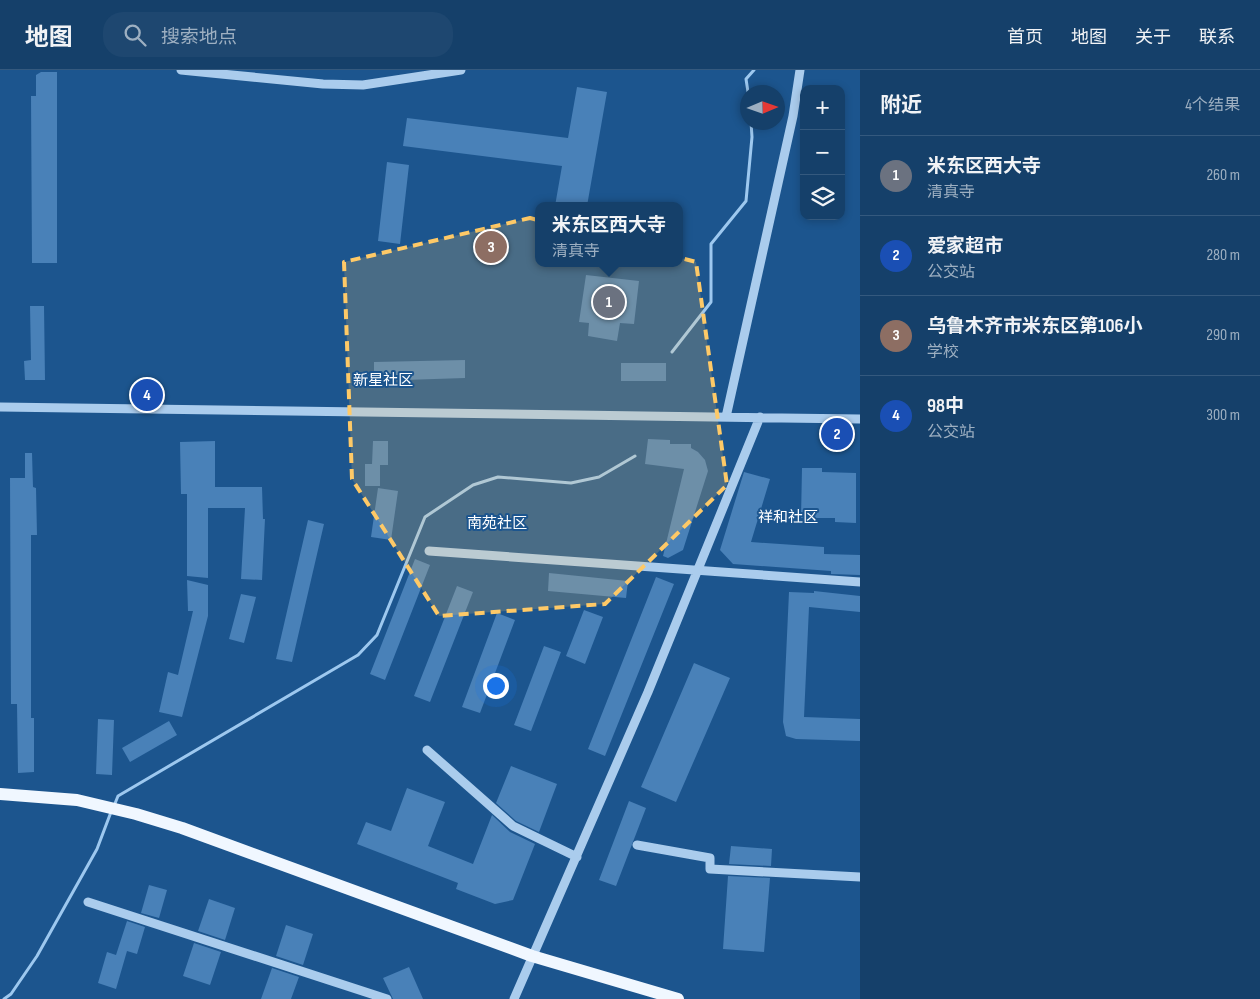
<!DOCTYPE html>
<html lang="zh">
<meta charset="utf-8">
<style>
:root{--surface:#15406a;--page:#1e4770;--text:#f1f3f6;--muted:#9dafc1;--line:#34597e;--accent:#8bbbb9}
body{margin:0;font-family:"Sofia Sans Condensed","Noto Sans SC",sans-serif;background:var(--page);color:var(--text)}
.controls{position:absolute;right:15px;top:15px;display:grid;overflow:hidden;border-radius:10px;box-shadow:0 2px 8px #0003}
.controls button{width:45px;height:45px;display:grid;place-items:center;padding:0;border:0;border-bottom:1px solid var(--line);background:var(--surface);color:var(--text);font:25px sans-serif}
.compass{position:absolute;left:740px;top:15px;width:45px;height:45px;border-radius:50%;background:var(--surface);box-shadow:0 2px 8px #0003;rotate:88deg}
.you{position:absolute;left:495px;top:615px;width:18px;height:18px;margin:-12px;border:4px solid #fff;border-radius:50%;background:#1a73e8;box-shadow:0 0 0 8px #1a73e833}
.badge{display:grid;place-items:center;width:32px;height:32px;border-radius:50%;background:var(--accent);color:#fff;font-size:16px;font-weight:700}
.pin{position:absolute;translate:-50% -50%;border:2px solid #fff;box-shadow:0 1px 5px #0006}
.popup{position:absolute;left:535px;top:132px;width:148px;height:65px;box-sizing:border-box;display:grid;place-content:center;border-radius:10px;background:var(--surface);filter:drop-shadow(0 1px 4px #0005);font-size:16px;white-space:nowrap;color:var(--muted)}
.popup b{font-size:19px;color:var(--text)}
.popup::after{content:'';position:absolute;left:50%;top:100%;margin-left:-10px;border:10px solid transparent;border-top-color:var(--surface)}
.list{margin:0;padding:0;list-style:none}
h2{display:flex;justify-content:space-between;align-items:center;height:65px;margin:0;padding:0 20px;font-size:21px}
h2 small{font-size:16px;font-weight:400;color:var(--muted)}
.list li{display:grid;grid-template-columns:32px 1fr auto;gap:15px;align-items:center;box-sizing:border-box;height:80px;padding:0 20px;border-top:1px solid var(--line)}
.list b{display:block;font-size:19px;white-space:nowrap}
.list p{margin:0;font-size:16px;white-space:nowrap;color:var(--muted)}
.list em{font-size:16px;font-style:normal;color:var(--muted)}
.icon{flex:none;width:28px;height:28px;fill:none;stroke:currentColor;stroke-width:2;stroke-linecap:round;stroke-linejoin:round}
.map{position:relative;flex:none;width:860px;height:929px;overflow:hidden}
header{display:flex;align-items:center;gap:30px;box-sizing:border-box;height:70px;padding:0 25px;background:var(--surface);border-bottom:1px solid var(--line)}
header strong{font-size:24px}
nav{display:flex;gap:28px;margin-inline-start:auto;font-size:18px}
.search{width:350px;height:45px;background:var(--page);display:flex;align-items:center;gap:12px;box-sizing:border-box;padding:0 18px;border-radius:20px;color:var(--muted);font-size:19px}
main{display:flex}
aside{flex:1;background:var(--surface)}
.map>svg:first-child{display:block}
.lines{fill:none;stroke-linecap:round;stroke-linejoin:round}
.stream{stroke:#9dc8ef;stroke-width:3}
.building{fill:#4981b8}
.minor{stroke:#aacced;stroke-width:9}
.major{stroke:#f0f7ff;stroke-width:12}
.marked{fill:#fec967;fill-opacity:0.2;stroke:#fec967;stroke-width:4;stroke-dasharray:10 6;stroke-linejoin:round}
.labels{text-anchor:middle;stroke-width:4;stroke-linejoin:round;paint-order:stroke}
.neighbourhood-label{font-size:15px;fill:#fff;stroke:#1c558e}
</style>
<header>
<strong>地图</strong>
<div class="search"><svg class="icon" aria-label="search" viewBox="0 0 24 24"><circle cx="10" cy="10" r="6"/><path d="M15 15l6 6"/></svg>搜索地点</div>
<nav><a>首页</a><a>地图</a><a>关于</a><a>联系</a></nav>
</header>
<main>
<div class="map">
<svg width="860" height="929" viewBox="0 0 860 929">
<rect width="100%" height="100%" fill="#1c558e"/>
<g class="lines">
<!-- stream -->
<path class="stream" d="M 748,22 L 746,9 L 754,0
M 672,282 L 711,232 L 711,174 L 746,131 L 752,67 L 751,52
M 114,736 L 118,726 L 358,585 L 377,565 L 425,447 L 473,415 L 498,407 L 571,413 L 599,407 L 635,386
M 4,929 L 11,924 L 37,886 L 97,779 L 111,742"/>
</g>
<!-- building -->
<path class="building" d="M 41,2 L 57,2 L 57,193 L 32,193 L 31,26 L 36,26 L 36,5 Z
M 577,17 L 607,22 L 587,136 L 555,136 L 562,96 L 403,76 L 407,48 L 568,68 Z
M 387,92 L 409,95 L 400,174 L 378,171 Z
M 586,205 L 639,211 L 634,254 L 620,253 L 617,271 L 588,266 L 589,253 L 579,252 Z
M 30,236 L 44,236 L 45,310 L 25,310 L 24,291 L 31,290 Z
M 465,290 L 465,308 L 374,311 L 374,292 Z
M 621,293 L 666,293 L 666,311 L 621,311 Z
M 648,369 L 670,370 L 670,374 L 691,374 L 691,378 L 698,382 L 705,390 L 708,401 L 683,480 L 668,488 L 663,486 L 684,399 L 645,394 Z
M 215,371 L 215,417 L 262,417 L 263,449 L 265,449 L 262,510 L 241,509 L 245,438 L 208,438 L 208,508 L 187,506 L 187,424 L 181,424 L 180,372 Z
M 373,371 L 388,371 L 388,395 L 380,395 L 380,416 L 365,416 L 365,394 L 372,394 Z
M 25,383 L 32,383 L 33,417 L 36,418 L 37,465 L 31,465 L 31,648 L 34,648 L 34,702 L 18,703 L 17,634 L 11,634 L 10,408 L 25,408 Z
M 802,398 L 822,398 L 822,402 L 856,403 L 856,453 L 835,452 L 835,448 L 801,448 Z
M 744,402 L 770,409 L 751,472 L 824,477 L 824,484 L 860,485 L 860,505 L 831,504 L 831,501 L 733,494 L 720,480 Z
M 378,418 L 398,421 L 391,470 L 371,467 Z
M 308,450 L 324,454 L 292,592 L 276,589 Z
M 415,489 L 430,495 L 385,610 L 370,604 Z
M 549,503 L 628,511 L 626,528 L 548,521 Z
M 656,507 L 674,514 L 605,686 L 588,679 Z
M 187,510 L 208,515 L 208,546 L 182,647 L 159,642 L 168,602 L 178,605 L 193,541 L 188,541 Z
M 457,516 L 473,522 L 430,632 L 414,626 Z
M 814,521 L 860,526 L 860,542 L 809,537 L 804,647 L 860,649 L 860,671 L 796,669 L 786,666 L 783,652 L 789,522 L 814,523 Z
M 241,524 L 256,527 L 244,573 L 229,569 Z
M 584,540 L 603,547 L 585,594 L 566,586 Z
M 497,543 L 515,550 L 480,643 L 462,637 Z
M 544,576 L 561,582 L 531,661 L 514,655 Z
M 694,593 L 730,608 L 676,732 L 641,717 Z
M 98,649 L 114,650 L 112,705 L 96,704 Z
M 169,651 L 177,665 L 130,692 L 122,678 Z
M 511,696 L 557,714 L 539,762 L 516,751 L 496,733 Z
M 407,718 L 445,732 L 428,776 L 473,794 L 492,745 L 510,762 L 535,774 L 513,830 L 495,834 L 456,819 L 458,813 L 357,774 L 366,752 L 391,761 Z
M 629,731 L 646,738 L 616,816 L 599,810 Z
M 731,776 L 772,779 L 771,796 L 729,794 Z
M 728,806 L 770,808 L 764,882 L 723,879 Z
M 149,815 L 167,820 L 159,848 L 141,843 Z
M 209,829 L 235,838 L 225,870 L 198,861 Z
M 127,851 L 145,857 L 137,884 L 127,881 L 116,919 L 98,913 L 107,882 L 116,885 Z
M 286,855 L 313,864 L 303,895 L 276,886 Z
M 194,873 L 221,882 L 210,915 L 183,906 Z
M 409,897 L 423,929 L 393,929 L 383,908 Z
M 272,898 L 299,907 L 291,929 L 261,929 Z"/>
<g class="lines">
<!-- minor -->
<path class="minor" d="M 181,0 L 323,14 L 363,15 L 461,0
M 0,337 L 860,349
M 726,347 L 793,46 L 800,0
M 429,481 L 860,512
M 427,680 L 513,756 L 577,787
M 637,775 L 710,788 L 710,799 L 860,807
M 88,832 L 387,929
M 514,929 L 648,622 L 760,347"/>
<!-- major -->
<path class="major" d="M 0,724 L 77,730 L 136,744 L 182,758 L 532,886 L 678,929"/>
</g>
<!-- marked area -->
<path class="marked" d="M 530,148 L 696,192 L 727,415 L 605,534 L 439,546 L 352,409 L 344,192 Z"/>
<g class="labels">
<!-- neighbourhood labels -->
<g class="neighbourhood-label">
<text x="383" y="315">新星社区</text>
<text x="788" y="452">祥和社区</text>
<text x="497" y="458">南苑社区</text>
</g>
</g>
</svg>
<div class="controls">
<button>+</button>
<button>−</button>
<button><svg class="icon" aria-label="layers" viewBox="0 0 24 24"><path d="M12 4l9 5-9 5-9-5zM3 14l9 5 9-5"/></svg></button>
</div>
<svg class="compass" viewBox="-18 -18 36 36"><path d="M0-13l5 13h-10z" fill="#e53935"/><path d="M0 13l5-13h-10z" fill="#9dafc1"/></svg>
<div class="you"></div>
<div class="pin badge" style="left:609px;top:232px;background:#6b7280">1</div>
<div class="popup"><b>米东区西大寺</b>清真寺</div>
<div class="pin badge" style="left:837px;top:364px;background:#1a4fb4">2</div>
<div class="pin badge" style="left:491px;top:177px;background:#8d6e63">3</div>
<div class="pin badge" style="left:147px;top:325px;background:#1a4fb4">4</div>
</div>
<aside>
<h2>附近<small>4个结果</small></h2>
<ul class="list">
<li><span class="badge" style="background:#6b7280">1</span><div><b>米东区西大寺</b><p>清真寺</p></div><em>260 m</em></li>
<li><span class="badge" style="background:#1a4fb4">2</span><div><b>爱家超市</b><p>公交站</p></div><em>280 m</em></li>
<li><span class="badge" style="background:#8d6e63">3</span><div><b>乌鲁木齐市米东区第106小</b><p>学校</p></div><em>290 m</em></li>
<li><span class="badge" style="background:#1a4fb4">4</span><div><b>98中</b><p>公交站</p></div><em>300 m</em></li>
</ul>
</aside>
</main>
